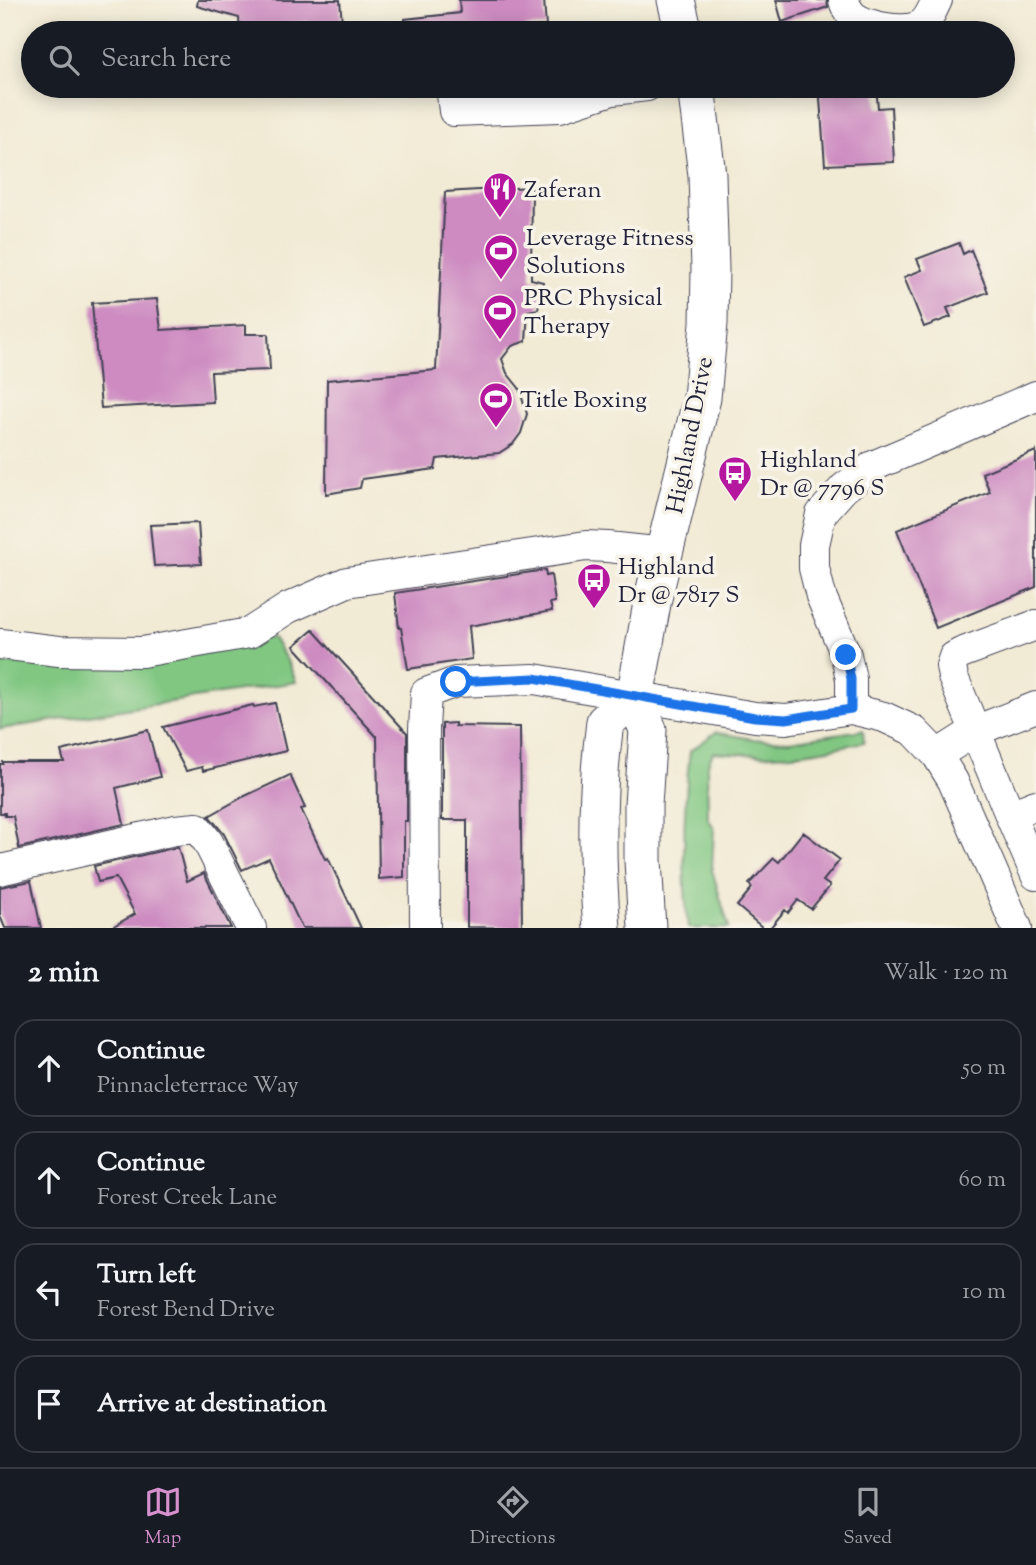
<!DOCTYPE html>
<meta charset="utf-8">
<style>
:root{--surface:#171b24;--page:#242831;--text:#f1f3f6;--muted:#9ea1a6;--line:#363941;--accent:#d690ce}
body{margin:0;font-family:"Sorts Mill Goudy",serif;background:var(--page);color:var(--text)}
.stop{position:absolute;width:21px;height:21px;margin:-16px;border:5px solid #1a73e8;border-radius:50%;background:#fff}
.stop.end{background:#1a73e8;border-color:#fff;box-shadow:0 2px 7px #0008}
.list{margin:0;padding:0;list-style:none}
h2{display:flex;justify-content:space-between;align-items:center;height:91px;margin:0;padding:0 28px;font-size:30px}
h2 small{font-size:23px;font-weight:400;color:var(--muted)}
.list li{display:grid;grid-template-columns:46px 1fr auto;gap:21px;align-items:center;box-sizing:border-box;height:98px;margin:0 14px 14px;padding:0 14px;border:2px solid var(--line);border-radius:21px}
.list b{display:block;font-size:26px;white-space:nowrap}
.list p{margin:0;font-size:23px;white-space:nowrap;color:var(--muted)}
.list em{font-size:23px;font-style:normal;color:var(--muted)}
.icon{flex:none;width:38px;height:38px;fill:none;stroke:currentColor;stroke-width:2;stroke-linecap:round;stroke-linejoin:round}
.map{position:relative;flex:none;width:1036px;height:928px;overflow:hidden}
.search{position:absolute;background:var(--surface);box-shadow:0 4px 18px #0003;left:21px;right:21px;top:21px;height:77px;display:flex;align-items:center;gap:18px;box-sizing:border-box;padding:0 24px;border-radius:38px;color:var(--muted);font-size:26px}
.sheet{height:539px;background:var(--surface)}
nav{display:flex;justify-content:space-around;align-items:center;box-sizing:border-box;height:98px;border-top:2px solid var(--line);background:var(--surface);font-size:19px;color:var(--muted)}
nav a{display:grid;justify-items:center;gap:4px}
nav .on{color:var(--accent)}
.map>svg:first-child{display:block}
.green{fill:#81c782;stroke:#52745e;stroke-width:2}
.building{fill:#cd8bc1}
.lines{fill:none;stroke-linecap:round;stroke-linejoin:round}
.minor-casing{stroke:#414052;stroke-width:32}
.major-casing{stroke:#414052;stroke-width:39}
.minor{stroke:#fff;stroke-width:30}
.major{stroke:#fff;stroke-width:37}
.route{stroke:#1a73e8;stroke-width:9}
.labels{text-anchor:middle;stroke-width:7;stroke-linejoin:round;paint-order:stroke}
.poi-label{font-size:24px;fill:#22223b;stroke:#f7f3e8;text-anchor:start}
.street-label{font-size:24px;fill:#22223b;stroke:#f7f3e8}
</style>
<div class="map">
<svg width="1036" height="928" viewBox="0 0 1036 928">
<rect width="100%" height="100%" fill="#f7f3e8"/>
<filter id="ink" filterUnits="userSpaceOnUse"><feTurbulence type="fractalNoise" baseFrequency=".0143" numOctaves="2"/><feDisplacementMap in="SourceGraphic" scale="14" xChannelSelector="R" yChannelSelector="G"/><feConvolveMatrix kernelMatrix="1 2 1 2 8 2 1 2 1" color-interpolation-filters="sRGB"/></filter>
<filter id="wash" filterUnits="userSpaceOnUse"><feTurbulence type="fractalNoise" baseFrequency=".00686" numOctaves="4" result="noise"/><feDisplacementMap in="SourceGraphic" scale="28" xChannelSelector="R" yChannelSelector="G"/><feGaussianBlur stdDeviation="1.57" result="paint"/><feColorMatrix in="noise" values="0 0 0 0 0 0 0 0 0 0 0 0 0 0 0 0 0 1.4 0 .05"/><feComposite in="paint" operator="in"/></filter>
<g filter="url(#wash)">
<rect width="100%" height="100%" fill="#f1ead4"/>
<!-- green -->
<path class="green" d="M 273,638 L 289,664 L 296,682 L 0,729 L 0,664 Z
M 863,730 L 864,742 C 840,747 816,752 792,754 C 766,756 739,754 713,752 L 707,766 L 708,818 L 714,828 L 712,870 L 729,928 L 688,928 C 682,868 683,810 690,751 L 716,732 L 752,739 L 789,741 Z"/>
<g id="blocks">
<!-- building -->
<path class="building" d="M 198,0 L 340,0 L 343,33 L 310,33 L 310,21 L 270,26 L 270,32 L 240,33 L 239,18 L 197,6 Z
M 459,0 L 544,0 L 546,26 L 526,27 L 527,33 L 405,33 L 405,19 L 460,13 Z
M 776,0 L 827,0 L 828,7 L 782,22 Z
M 819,86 L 876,86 L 878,108 L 891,107 L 894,162 L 825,165 Z
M 532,187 L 531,279 L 543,282 L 538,309 L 528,311 L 526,341 L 512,346 L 502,359 L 507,373 L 519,388 L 527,414 L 521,433 L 513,444 L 499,453 L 437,459 L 435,469 L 362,479 L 360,488 L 326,494 L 327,380 L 436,370 L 445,192 Z
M 959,243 L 963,254 L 971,250 L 988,292 L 947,308 L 951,317 L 924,327 L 904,277 L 922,270 L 917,259 Z
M 157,299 L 161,330 L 246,325 L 246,334 L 268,334 L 270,370 L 211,372 L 213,402 L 101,408 L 92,303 Z
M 1036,451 L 1036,587 L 936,628 L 897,530 L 990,492 L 982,473 Z
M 198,523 L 201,564 L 154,566 L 150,525 Z
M 545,570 L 546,576 L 551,575 L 555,602 L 550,603 L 552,611 L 469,626 L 472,659 L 408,669 L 401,628 L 399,628 L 395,593 Z
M 313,630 L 407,733 L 407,821 L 404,821 L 404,877 L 379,879 L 377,737 L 294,646 Z
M 275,703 L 286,751 L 203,771 L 202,767 L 186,771 L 163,727 L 253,705 L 254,707 Z
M 455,723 L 455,726 L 520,727 L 522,928 L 467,927 L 467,820 L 442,820 L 442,724 Z
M 148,730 L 160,777 L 116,788 L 124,824 L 19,848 L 13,816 L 5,816 L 5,813 L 0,813 L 0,764 L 3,764 L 3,762 L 64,762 L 61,751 Z
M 290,775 L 305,808 L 301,809 L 325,859 L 328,858 L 361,928 L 302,928 L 269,858 L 242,870 L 224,834 L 209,816 L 243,797 Z
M 803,832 L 840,860 L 823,881 L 830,886 L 811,909 L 798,900 L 788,913 L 785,910 L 770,928 L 763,928 L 737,906 L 752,888 L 749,884 L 774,858 L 779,862 Z
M 178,847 L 187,881 L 204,873 L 231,928 L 110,928 L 135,914 L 116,878 L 98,882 L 94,866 Z
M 31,881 L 41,928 L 5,928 L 0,916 L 0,887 Z"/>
</g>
</g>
<g filter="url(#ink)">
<use href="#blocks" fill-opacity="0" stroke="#414052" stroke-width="2"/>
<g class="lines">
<!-- minor casing -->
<g class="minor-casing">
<path id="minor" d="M 844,0 C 845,5 848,11 852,15 C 864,27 909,35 922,24 C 929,19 933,8 937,0
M 451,86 L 454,111 L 560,107 L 612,90 L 647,86
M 1036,625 L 961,653 L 954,657 L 951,666 L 953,677 L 1010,815 L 1036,875
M 0,644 L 59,651 L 142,652 L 249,633 L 288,608 L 347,582 L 586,546 L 608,547 L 665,553
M 851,709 L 851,679 L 846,655 L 821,596 L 814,568 L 814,545 L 821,514 L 844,488 L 873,466 L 1036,396
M 937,755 L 975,731 L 1036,707
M 1010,815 L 1036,805
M 0,870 L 175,830 L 197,828 L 208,842 L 251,928
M 425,928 L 424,729 L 426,693 L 456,682 L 534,679 L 755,717 L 786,719 L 851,709 L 884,717 L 914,731 L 937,755 L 953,781 L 1017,928"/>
</g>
<!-- major casing -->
<g class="major-casing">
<path id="major" d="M 676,0 L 684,33
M 602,928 C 596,859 596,791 605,722 L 635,697
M 647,928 L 643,860 L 643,805 L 648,730 L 635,697 L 653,598 L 702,398 L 709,323 L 710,269 L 707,175 L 696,86"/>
</g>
<!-- minor -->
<use href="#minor" class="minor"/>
<!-- major -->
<use href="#major" class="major"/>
</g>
</g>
<g class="lines" filter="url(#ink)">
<!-- route -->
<path class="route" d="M 456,682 L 534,678 L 755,717 L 786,719 L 851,709 L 851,679 L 846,655"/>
</g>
<!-- icons -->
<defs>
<g id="restaurant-pin" transform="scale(1.75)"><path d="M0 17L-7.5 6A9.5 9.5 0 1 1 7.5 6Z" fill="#b5179e" stroke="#f7f3e8"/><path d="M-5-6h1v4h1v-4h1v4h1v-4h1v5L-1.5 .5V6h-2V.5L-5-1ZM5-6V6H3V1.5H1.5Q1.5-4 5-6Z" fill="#fff"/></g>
<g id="stadium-pin" transform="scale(1.75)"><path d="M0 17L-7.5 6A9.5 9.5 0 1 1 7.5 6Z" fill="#b5179e" stroke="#f7f3e8"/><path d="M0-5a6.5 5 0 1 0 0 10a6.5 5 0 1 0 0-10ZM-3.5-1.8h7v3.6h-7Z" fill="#fff"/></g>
<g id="bus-pin" transform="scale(1.75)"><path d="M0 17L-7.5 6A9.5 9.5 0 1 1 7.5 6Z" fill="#b5179e" stroke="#f7f3e8"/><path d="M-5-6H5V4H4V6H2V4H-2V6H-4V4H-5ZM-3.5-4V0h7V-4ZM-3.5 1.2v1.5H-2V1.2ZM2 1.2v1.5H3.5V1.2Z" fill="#fff"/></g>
</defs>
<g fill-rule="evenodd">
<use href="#restaurant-pin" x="500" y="189"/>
<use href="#stadium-pin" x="501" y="251"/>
<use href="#stadium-pin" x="500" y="311"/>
<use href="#stadium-pin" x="496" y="399"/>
<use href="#bus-pin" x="735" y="473"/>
<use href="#bus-pin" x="594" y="580"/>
</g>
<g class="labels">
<!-- poi labels -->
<g class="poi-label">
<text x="524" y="197">Zaferan</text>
<text x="526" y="245">Leverage Fitness<tspan x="526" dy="28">Solutions</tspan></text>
<text x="524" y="305">PRC Physical<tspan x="524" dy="28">Therapy</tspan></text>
<text x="520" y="407">Title Boxing</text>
<text x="760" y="467">Highland<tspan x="760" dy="28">Dr @ 7796 S</tspan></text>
<text x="618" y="574">Highland<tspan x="618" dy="28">Dr @ 7817 S</tspan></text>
</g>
<!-- street labels -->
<g class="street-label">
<text transform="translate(689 435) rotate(-79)" y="8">Highland Drive</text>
</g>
</g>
</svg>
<div class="stop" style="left:456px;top:682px"></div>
<div class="stop end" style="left:846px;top:655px"></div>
<div class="search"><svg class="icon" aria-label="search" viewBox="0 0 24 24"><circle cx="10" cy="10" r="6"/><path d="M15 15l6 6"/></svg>Search here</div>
</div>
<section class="sheet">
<h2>2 min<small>Walk · 120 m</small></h2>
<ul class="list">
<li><svg class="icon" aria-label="ahead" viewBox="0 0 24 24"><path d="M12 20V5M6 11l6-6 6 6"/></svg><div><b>Continue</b><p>Pinnacleterrace Way</p></div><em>50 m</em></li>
<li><svg class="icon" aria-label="ahead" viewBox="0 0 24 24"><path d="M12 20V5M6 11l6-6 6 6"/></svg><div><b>Continue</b><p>Forest Creek Lane</p></div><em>60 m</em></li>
<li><svg class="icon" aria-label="left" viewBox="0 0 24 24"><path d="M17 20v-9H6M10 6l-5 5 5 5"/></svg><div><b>Turn left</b><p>Forest Bend Drive</p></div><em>10 m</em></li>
<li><svg class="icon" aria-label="arrive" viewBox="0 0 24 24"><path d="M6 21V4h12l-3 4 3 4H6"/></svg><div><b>Arrive at destination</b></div></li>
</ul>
</section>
<nav>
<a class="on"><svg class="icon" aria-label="map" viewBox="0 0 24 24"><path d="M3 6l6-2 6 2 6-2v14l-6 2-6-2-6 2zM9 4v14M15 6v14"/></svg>Map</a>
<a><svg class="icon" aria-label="directions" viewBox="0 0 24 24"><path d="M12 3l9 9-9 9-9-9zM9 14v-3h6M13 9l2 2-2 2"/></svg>Directions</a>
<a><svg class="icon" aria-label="saved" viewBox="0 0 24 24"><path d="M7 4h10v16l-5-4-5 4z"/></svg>Saved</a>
</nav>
